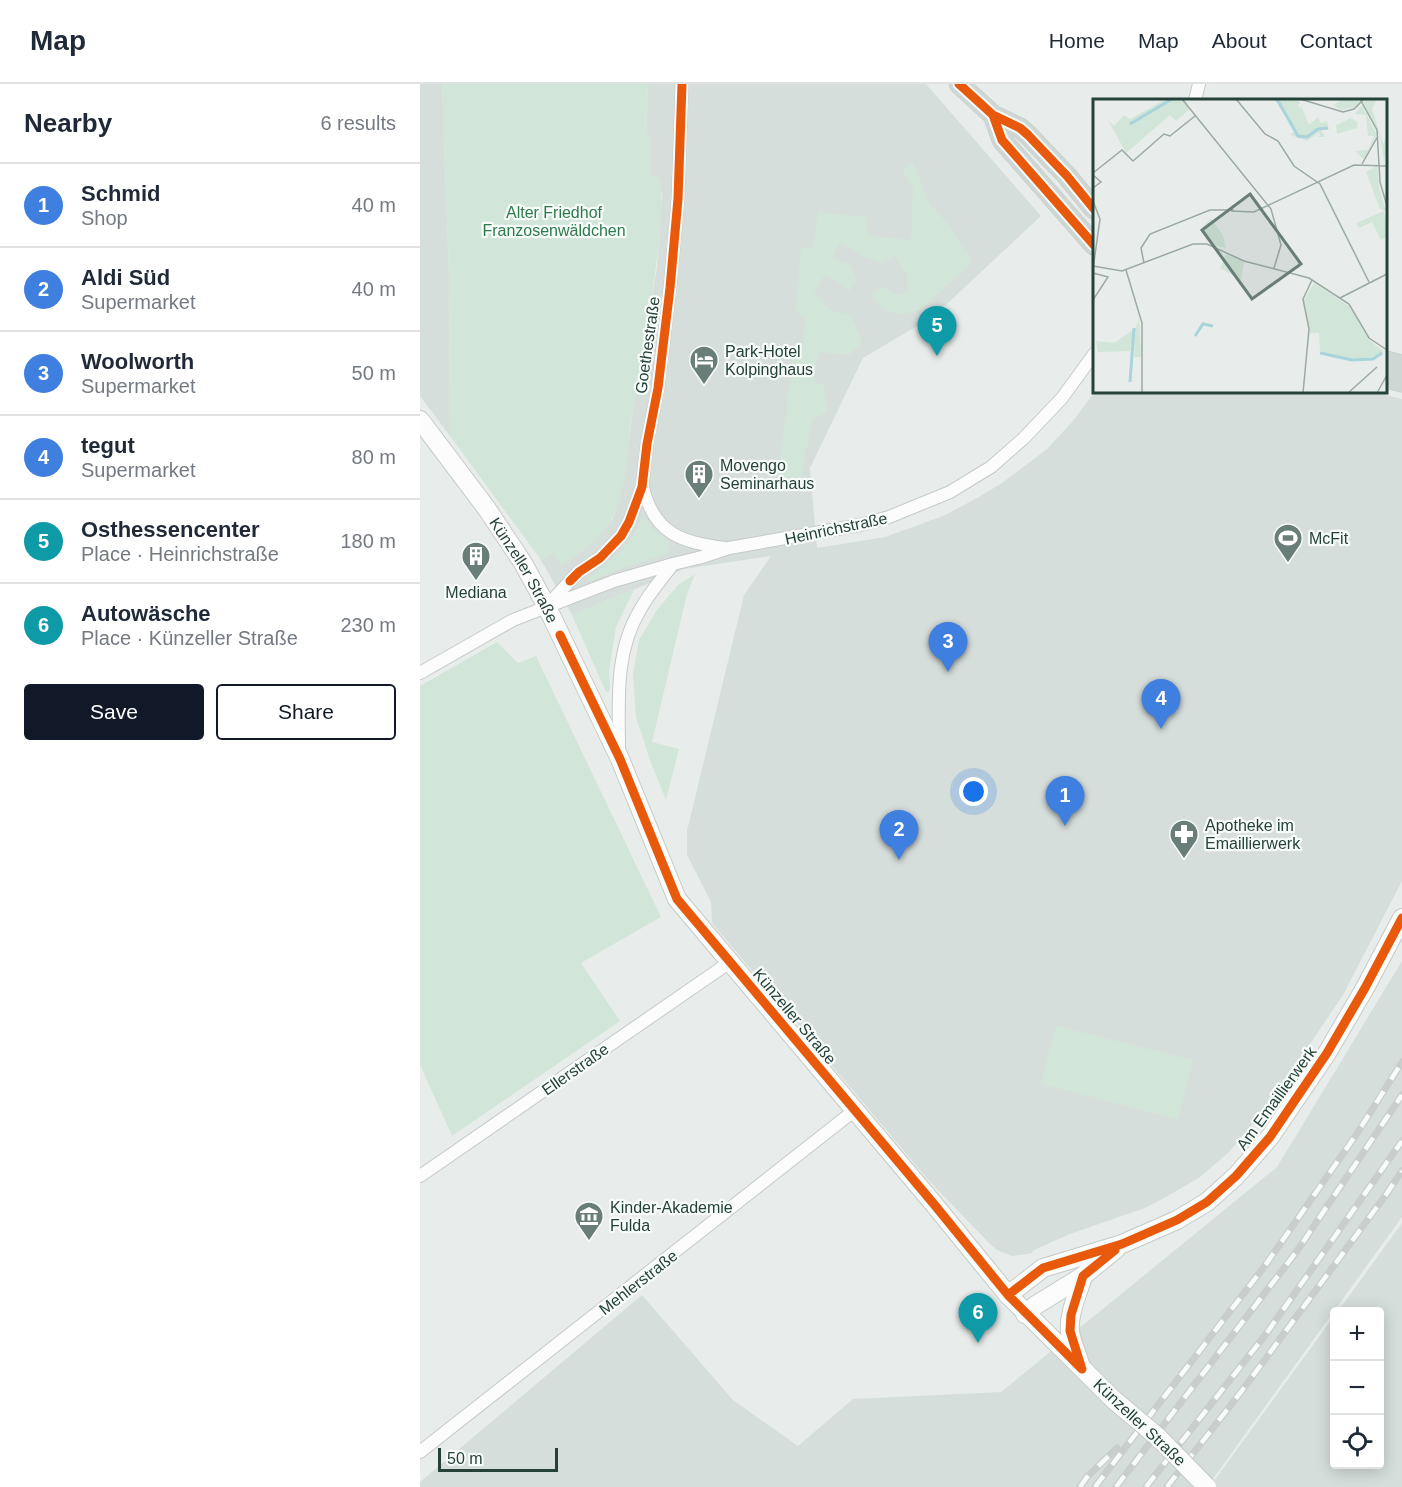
<!DOCTYPE html>
<meta charset="utf-8">
<style>
:root{--surface:#fff;--page:#f6f6f7;--text:#1f2937;--muted:#747a83;--line:#e0e1e3;--accent:#111827}
body{margin:0;font-family:Helvetica,sans-serif;background:var(--page);color:var(--text)}
.controls{position:absolute;right:18px;bottom:18px;display:grid;overflow:hidden;border-radius:6px;box-shadow:0 3px 15px #0003}
.controls button{width:54px;height:54px;display:grid;place-items:center;padding:0;border:0;border-bottom:2px solid var(--line);background:var(--surface);color:var(--text);font:30px sans-serif}
.scale{position:absolute;left:18px;bottom:15px;width:120px;box-sizing:border-box;padding-left:6px;border:3px solid #24423a;border-top:0;font-size:16px;line-height:21px;white-space:nowrap;color:#24423a;-webkit-text-stroke:4px #f7fbf9;paint-order:stroke}
.you{position:absolute;left:554px;top:708px;width:21px;height:21px;margin:-15px;border:4px solid #fff;border-radius:50%;background:#1a73e8;box-shadow:0 0 0 9px #1a73e833}
.badge{display:grid;place-items:center;width:39px;height:39px;border-radius:50%;background:var(--accent);color:#fff;font-size:20px;font-weight:700}
.pin{position:absolute;translate:-50% -50px;filter:drop-shadow(0 2px 3px #0008)}
.pin::after{content:'';position:absolute;top:32px;width:21px;height:18px;background:inherit;clip-path:polygon(0 0,100% 0,50% 100%)}
.list{margin:0;padding:0;list-style:none}
h2{display:flex;justify-content:space-between;align-items:center;height:78px;margin:0;padding:0 24px;font-size:26px}
h2 small{font-size:20px;font-weight:400;color:var(--muted)}
.list li{display:grid;grid-template-columns:39px 1fr auto;gap:18px;align-items:center;box-sizing:border-box;height:84px;padding:0 24px;border-top:2px solid var(--line)}
.list b{display:block;font-size:22px;white-space:nowrap}
.list p{margin:0;font-size:20px;white-space:nowrap;color:var(--muted)}
.list em{font-size:20px;font-style:normal;color:var(--muted)}
.actions{display:flex;gap:12px;padding:18px 24px}
.actions a{flex:1;padding:14px 0;border:2px solid var(--accent);border-radius:6px;text-align:center;font-size:21px;color:var(--accent)}
.actions .main{background:var(--accent);color:#fff}
.icon{flex:none;width:33px;height:33px;fill:none;stroke:currentColor;stroke-width:2;stroke-linecap:round;stroke-linejoin:round}
.map{position:relative;flex:none;width:982px;height:1403px;overflow:hidden}
header{display:flex;align-items:center;gap:36px;box-sizing:border-box;height:84px;padding:0 30px;background:var(--surface);border-bottom:2px solid var(--line)}
header strong{font-size:28px}
nav{display:flex;gap:33px;margin-inline-start:auto;font-size:21px}
main{display:flex}
aside{flex:1;background:var(--surface)}
.map>svg:first-child{display:block}
.built{fill:#d6dedb}
.green{fill:#d1e6d8}
.lines{fill:none;stroke-linecap:round;stroke-linejoin:round}
.street-casing{stroke:#c5cac8;stroke-width:14}
.secondary-casing{stroke:#c3cbc8;stroke-width:20}
.primary-casing{stroke:#c3ccc9;stroke-width:21}
.street{stroke:#fcfcfc;stroke-width:12}
.secondary{stroke:#fcfcfc;stroke-width:18}
.primary{stroke:#cfd7d5;stroke-width:20}
.rail-casing{stroke:#c9cdcc;stroke-width:7}
.rail{stroke:#f7fbf9;stroke-width:4.5;stroke-dasharray:14;stroke-linecap:butt}
.secondary-bridge-casing{stroke:#c3cbc8;stroke-width:20;stroke-linecap:butt}
.secondary-bridge{stroke:#fcfcfc;stroke-width:18}
.cycleway-casing{stroke:#f7fbf9;stroke-width:13}
.cycleway{stroke:#e8590c;stroke-width:9}
.labels{text-anchor:middle;stroke-width:4.5;stroke-linejoin:round;paint-order:stroke}
.park-label{font-size:16px;fill:#2d7a4b;stroke:#f7fbf9}
.street-label{font-size:16px;fill:#24423a;stroke:#f7fbf9}
.poi-label{font-size:16px;fill:#24423a;stroke:#f7fbf9;text-anchor:start}
.inset-river{fill:none;stroke:#a9d4db;stroke-width:3}
.inset-road{fill:none;stroke:#9aa9a4;stroke-width:1.5}
.view{fill:#697e78;fill-opacity:0.15;stroke:#697e78;stroke-width:3}
.inset-edge{fill:none;stroke:#24423a;stroke-width:3}
</style>
<header>
<strong>Map</strong>
<nav><a>Home</a><a>Map</a><a>About</a><a>Contact</a></nav>
</header>
<main>
<aside>
<h2>Nearby<small>6 results</small></h2>
<ul class="list">
<li><span class="badge" style="background:#3f7fe0">1</span><div><b>Schmid</b><p>Shop</p></div><em>40 m</em></li>
<li><span class="badge" style="background:#3f7fe0">2</span><div><b>Aldi Süd</b><p>Supermarket</p></div><em>40 m</em></li>
<li><span class="badge" style="background:#3f7fe0">3</span><div><b>Woolworth</b><p>Supermarket</p></div><em>50 m</em></li>
<li><span class="badge" style="background:#3f7fe0">4</span><div><b>tegut</b><p>Supermarket</p></div><em>80 m</em></li>
<li><span class="badge" style="background:#0f9aa8">5</span><div><b>Osthessencenter</b><p>Place · Heinrichstraße</p></div><em>180 m</em></li>
<li><span class="badge" style="background:#0f9aa8">6</span><div><b>Autowäsche</b><p>Place · Künzeller Straße</p></div><em>230 m</em></li>
</ul>
<div class="actions"><a class="main">Save</a><a>Share</a></div>
</aside>
<div class="map">
<svg width="982" height="1403" viewBox="0 0 982 1403">
<rect width="100%" height="100%" fill="#e8edeb"/>
<!-- built -->
<path class="built" d="M 0,0 L 22,0 L 29,190 L 30,352 L 0,312 Z
M 228,0 L 506,0 L 621,132 L 514,232 L 443,274 L 390,384 L 397,464 L 465,453 L 523,432 L 559,413 L 582,399 L 627,365 L 652,338 L 675,308 L 954,308 L 982,315 L 982,797 L 923,911 L 849,1021 L 809,1068 L 779,1094 L 744,1114 L 725,1124 L 650,1150 L 612,1167 L 613,1169 L 592,1172 L 577,1166 L 570,1160 L 510,1098 L 292,839 L 291,818 L 267,771 L 267,747 L 324,511 L 351,472 L 264,485 L 152,531 L 121,476 L 192,436 L 201,410 L 205,387 L 213,324 L 237,183 L 239,157 L 242,110 L 230,93 L 230,52 L 226,51 Z
M 982,877 L 982,1133 L 787,1403 L 0,1403 L 0,1398 L 222,1211 L 313,1316 L 378,1362 L 433,1315 L 581,1308 L 857,1083 Z
M 982,1139 L 982,1403 L 793,1403 L 791,1401 L 914,1232 L 914,1380 L 960,1380 L 960,1228 L 918,1227 Z"/>
<!-- green -->
<path class="green" d="M 22,0 L 228,0 L 226,51 L 230,52 L 230,92 L 240,94 C 244,130 238,167 233,203 C 230,230 229,258 224,285 C 222,298 216,311 213,324 C 206,361 210,402 191,436 C 180,456 161,469 141,481 L 134,469 L 121,476 L 30,352 L 29,190 Z
M 493,79 L 510,121 L 528,140 L 552,178 L 500,226 L 478,231 L 461,224 L 451,211 L 461,203 L 476,210 L 488,209 L 486,189 L 475,172 L 461,179 L 442,172 L 434,166 L 419,159 L 412,175 L 430,181 L 436,196 L 429,207 L 416,196 L 404,191 L 394,208 L 410,226 L 430,231 L 443,259 L 428,271 L 399,268 L 393,297 L 404,302 L 407,328 L 393,335 L 385,371 L 381,399 L 357,404 L 373,268 L 382,267 L 386,235 L 376,227 L 381,163 L 393,164 L 398,128 L 446,133 L 448,152 L 491,156 L 493,102 L 482,86 Z
M 223,431 L 234,446 L 249,458 L 248,469 L 198,486 L 170,498 L 168,495 C 191,476 214,460 223,431 Z
M 275,490 L 267,510 L 232,658 L 259,665 L 246,716 L 231,679 L 216,633 L 213,590 L 219,556 L 237,526 L 258,501 Z
M 215,504 L 196,543 L 189,586 L 190,607 L 186,608 L 152,531 Z
M 77,558 L 98,579 L 116,572 L 241,833 L 161,879 L 200,937 L 32,1052 L 0,981 L 0,602 Z
M 636,942 L 773,976 L 758,1035 L 621,1000 Z"/>
<g class="lines">
<!-- street casing -->
<g class="street-casing">
<path id="street" d="M 775,16 L 779,0
M 223,404 C 235,451 262,458 305,464
M 127,522 L 150,497 L 159,488 L 180,474 L 201,452 L 209,438 L 222,403 L 227,360 L 238,304 L 250,204 L 258,115 L 262,0
M 0,589 L 93,536 L 194,497 L 253,480 L 282,473 L 309,464 L 440,441 L 469,433 L 530,408 L 571,383 L 604,354 L 642,314 L 674,270
M 199,668 C 199,619 194,569 220,526 C 229,509 242,495 253,480
M 0,1092 L 310,878
M 0,1368 L 435,1026"/>
</g>
<!-- secondary casing -->
<g class="secondary-casing">
<g id="secondary">
<path id="s1" d="M 0,336 L 67,425 L 103,479 L 127,523 L 200,675 L 257,815 L 513,1119 L 588,1211 L 694,1316"/>
<path d="M 588,1211 L 623,1184 L 702,1160 L 757,1136 L 787,1118 L 816,1092 L 850,1053 L 907,969 L 945,904 L 982,834"/>
<path d="M 605,1230 L 616,1221 L 663,1192 L 696,1165"/>
<path d="M 660,1280 C 657,1270 652,1259 650,1248 C 648,1230 658,1210 663,1192"/>
</g>
</g>
<!-- primary casing -->
<g class="primary-casing">
<path id="primary" d="M 539,0 L 573,31 L 600,44 L 608,51 L 647,92 L 674,125
M 573,31 L 582,56 L 674,161
M 966,277 L 982,281
M 966,294 L 982,298"/>
</g>
<!-- street -->
<use href="#street" class="street"/>
<!-- secondary -->
<use href="#secondary" class="secondary"/>
<!-- primary -->
<use href="#primary" class="primary"/>
<!-- rail casing -->
<g class="rail-casing">
<path id="rail" d="M 660,1403 L 667,1393 L 697,1364
M 675,1403 L 844,1183 L 936,1051 L 982,978
M 696,1403 L 877,1167 L 982,1011
M 726,1403 L 846,1250 L 982,1057
M 747,1403 L 821,1308 L 965,1112 L 982,1087"/>
</g>
<!-- rail -->
<use href="#rail" class="rail"/>
<!-- secondary-bridge casing -->
<g class="secondary-bridge-casing">
<path id="secondary-bridge" d="M 694,1316 L 738,1353 L 787,1403"/>
</g>
<!-- secondary-bridge -->
<use href="#secondary-bridge" class="secondary-bridge"/>
<!-- cycleway casing -->
<g class="cycleway-casing">
<path id="cycleway" d="M 539,0 L 573,31 L 600,44 L 608,51 L 647,92 L 674,125
M 573,31 L 582,56 L 674,161
M 150,497 L 159,488 L 180,474 L 201,452 L 209,438 L 222,403 L 227,360 L 238,304 L 250,204 L 258,115 L 262,0
M 140,551 L 200,675 L 257,815 L 513,1119 L 588,1211 L 662,1285
M 588,1211 L 623,1184 L 702,1160 L 757,1136 L 787,1118 L 816,1092 L 850,1053 L 907,969 L 945,904 L 982,834
M 661,1282 L 650,1247 L 651,1231 L 663,1192 L 695,1166"/>
</g>
<!-- cycleway -->
<use href="#cycleway" class="cycleway"/>
</g>
<!-- icons -->
<defs>
<g id="hotel-pin" transform="scale(1.5)"><path d="M0 17L-7.5 6A9.5 9.5 0 1 1 7.5 6Z" fill="#697e78" stroke="#f7fbf9"/><path d="M-6-4.5h1.5V1H6V5H4.5V3h-9V5H-6ZM-4 0a1.8 1.8 0 1 1 3.6 0ZM.5 0V-2.5h3Q6-2.5 6 0Z" fill="#fff"/></g>
<g id="building-pin" transform="scale(1.5)"><path d="M0 17L-7.5 6A9.5 9.5 0 1 1 7.5 6Z" fill="#697e78" stroke="#f7fbf9"/><path d="M-4-6H4V6H1V3H-1V6H-4ZM-2.5-4.3h1.7v1.8h-1.7ZM.8-4.3h1.7v1.8H.8ZM-2.5-1h1.7V.8h-1.7ZM.8-1h1.7V.8H.8Z" fill="#fff"/></g>
<g id="stadium-pin" transform="scale(1.5)"><path d="M0 17L-7.5 6A9.5 9.5 0 1 1 7.5 6Z" fill="#697e78" stroke="#f7fbf9"/><path d="M0-5a6.5 5 0 1 0 0 10a6.5 5 0 1 0 0-10ZM-3.5-1.8h7v3.6h-7Z" fill="#fff"/></g>
<g id="pharmacy-pin" transform="scale(1.5)"><path d="M0 17L-7.5 6A9.5 9.5 0 1 1 7.5 6Z" fill="#697e78" stroke="#f7fbf9"/><path d="M-2-6h4v4h4v4h-4v4h-4v-4h-4v-4h4Z" fill="#fff"/></g>
<g id="museum-pin" transform="scale(1.5)"><path d="M0 17L-7.5 6A9.5 9.5 0 1 1 7.5 6Z" fill="#697e78" stroke="#f7fbf9"/><path d="M0-6L6-3V-2H-6V-3ZM-5-1h2V3h-2ZM-1-1h2V3h-2ZM3-1h2V3H3ZM-6 4H6V6H-6Z" fill="#fff"/></g>
</defs>
<g fill-rule="evenodd">
<use href="#hotel-pin" x="284" y="276"/>
<use href="#building-pin" x="279" y="390"/>
<use href="#stadium-pin" x="868" y="454"/>
<use href="#building-pin" x="56" y="472"/>
<use href="#pharmacy-pin" x="764" y="750"/>
<use href="#museum-pin" x="169" y="1132"/>
</g>
<g class="labels">
<!-- park labels -->
<g class="park-label">
<text x="134" y="134">Alter Friedhof<tspan x="134" dy="18">Franzosenwäldchen</tspan></text>
</g>
<!-- street labels -->
<g class="street-label">
<text transform="translate(227 261) rotate(-82)" y="6">Goethestraße</text>
<text transform="translate(416 444) rotate(-12)" y="6">Heinrichstraße</text>
<text dy="6" stroke="none"><textPath href="#s1" startOffset="183">Künzeller Straße</textPath></text>
<text transform="translate(375 932) rotate(50)" y="6">Künzeller Straße</text>
<text transform="translate(155 985) rotate(-35)" y="6">Ellerstraße</text>
<text transform="translate(856 1014) rotate(-54)" y="6">Am Emaillierwerk</text>
<text transform="translate(218 1198) rotate(-38)" y="6">Mehlerstraße</text>
<text transform="translate(720 1338) rotate(43)" y="6">Künzeller Straße</text>
</g>
<!-- poi labels -->
<g class="poi-label">
<text x="305" y="273">Park-Hotel<tspan x="305" dy="18">Kolpinghaus</tspan></text>
<text x="300" y="387">Movengo<tspan x="300" dy="18">Seminarhaus</tspan></text>
<text x="889" y="460">McFit</text>
<text x="56" y="514" text-anchor="middle">Mediana</text>
<text x="785" y="747">Apotheke im<tspan x="785" dy="18">Emaillierwerk</tspan></text>
<text x="190" y="1129">Kinder-Akademie<tspan x="190" dy="18">Fulda</tspan></text>
</g>
</g>
<!-- overview -->
<g transform="translate(673 15)">
<rect width="294" height="294" fill="#e8edeb"/>
<path d="M 73,0 L 92,0 L 97,10 L 83,22 L 77,16 L 33,54 L 15,21 L 21,27 L 31,16 L 37,20 ZM 181,0 L 206,1 L 207,5 L 198,8 L 205,6 L 207,10 L 208,6 L 216,26 L 225,18 L 228,24 L 234,22 L 236,30 L 228,31 L 232,38 L 222,38 L 227,37 L 226,33 L 214,42 L 197,36 L 202,32 L 199,27 ZM 242,0 L 264,0 L 267,3 L 262,8 L 248,11 L 240,6 L 247,2 ZM 273,0 L 284,0 L 279,10 L 290,45 L 292,41 L 294,39 L 291,64 L 287,38 L 270,3 ZM 269,6 L 284,36 L 272,61 L 262,52 L 275,51 L 281,37 L 275,37 L 273,16 L 262,15 ZM 258,19 L 265,23 L 264,29 L 244,35 L 243,26 ZM 284,67 L 286,89 L 293,112 L 287,110 L 273,73 ZM 291,112 L 294,138 L 288,141 L 279,123 L 266,129 L 263,124 ZM 118,119 L 130,137 L 133,149 L 123,147 L 109,129 ZM 133,155 L 151,163 L 148,181 L 127,169 ZM 221,184 L 256,207 L 276,241 L 290,252 L 288,257 L 256,262 L 227,253 L 226,234 L 217,234 L 211,201 ZM 46,220 L 48,258 L 41,258 L 42,230 ZM 41,230 L 37,252 L 5,253 L 3,242 L 21,244 Z" fill="#d1e6d8"/>
<path class="inset-river" d="M 184,0 L 205,37 L 214,38 L 225,30 L 235,29M 37,25 L 79,0M 102,237 L 110,225 L 120,227M 227,254 L 259,261 L 280,260 L 289,254M 37,283 L 41,229"/>
<path class="inset-road" d="M 89,0 L 178,110 L 188,146 L 181,169M 143,0 L 172,35 L 185,42 L 201,67 L 227,85 L 276,183M 207,0 L 250,13 L 261,10 L 271,0M 267,0 L 284,31 L 287,83 L 294,107M 269,65 L 285,37M 0,74 L 29,51 L 40,62 L 71,35 L 77,37 L 102,17M 0,76 L 8,83 L 0,89M 0,102 L 7,120 L 0,170M 138,112 L 161,113 L 261,66 L 294,67M 51,164 L 48,149 L 57,135 L 117,111 L 141,111M 0,167 L 29,172 L 100,145 L 114,145 L 151,162 L 216,179 L 256,205 L 276,239 L 294,251M 33,171 L 49,224 L 49,294M 0,174 L 15,178 L 0,201M 247,199 L 294,175M 210,294 L 216,230 L 210,200 L 219,181M 255,294 L 284,268M 284,294 L 294,276"/>
<path class="view" d="M 157,95 L 208,165 L 159,200 L 109,131 Z"/>
<rect width="294" height="294" class="inset-edge"/>
</g>
</svg>
<div class="controls">
<button>+</button>
<button>−</button>
<button><svg class="icon" aria-label="locate" viewBox="0 0 24 24"><circle cx="12" cy="12" r="6"/><path d="M12 2v4M12 18v4M2 12h4M18 12h4"/></svg></button>
</div>
<div class="scale">50 m</div>
<div class="you"></div>
<div class="pin badge" style="left:645px;top:742px;background:#3f7fe0">1</div>
<div class="pin badge" style="left:479px;top:776px;background:#3f7fe0">2</div>
<div class="pin badge" style="left:528px;top:588px;background:#3f7fe0">3</div>
<div class="pin badge" style="left:741px;top:645px;background:#3f7fe0">4</div>
<div class="pin badge" style="left:517px;top:272px;background:#0f9aa8">5</div>
<div class="pin badge" style="left:558px;top:1259px;background:#0f9aa8">6</div>
</div>
</main>
